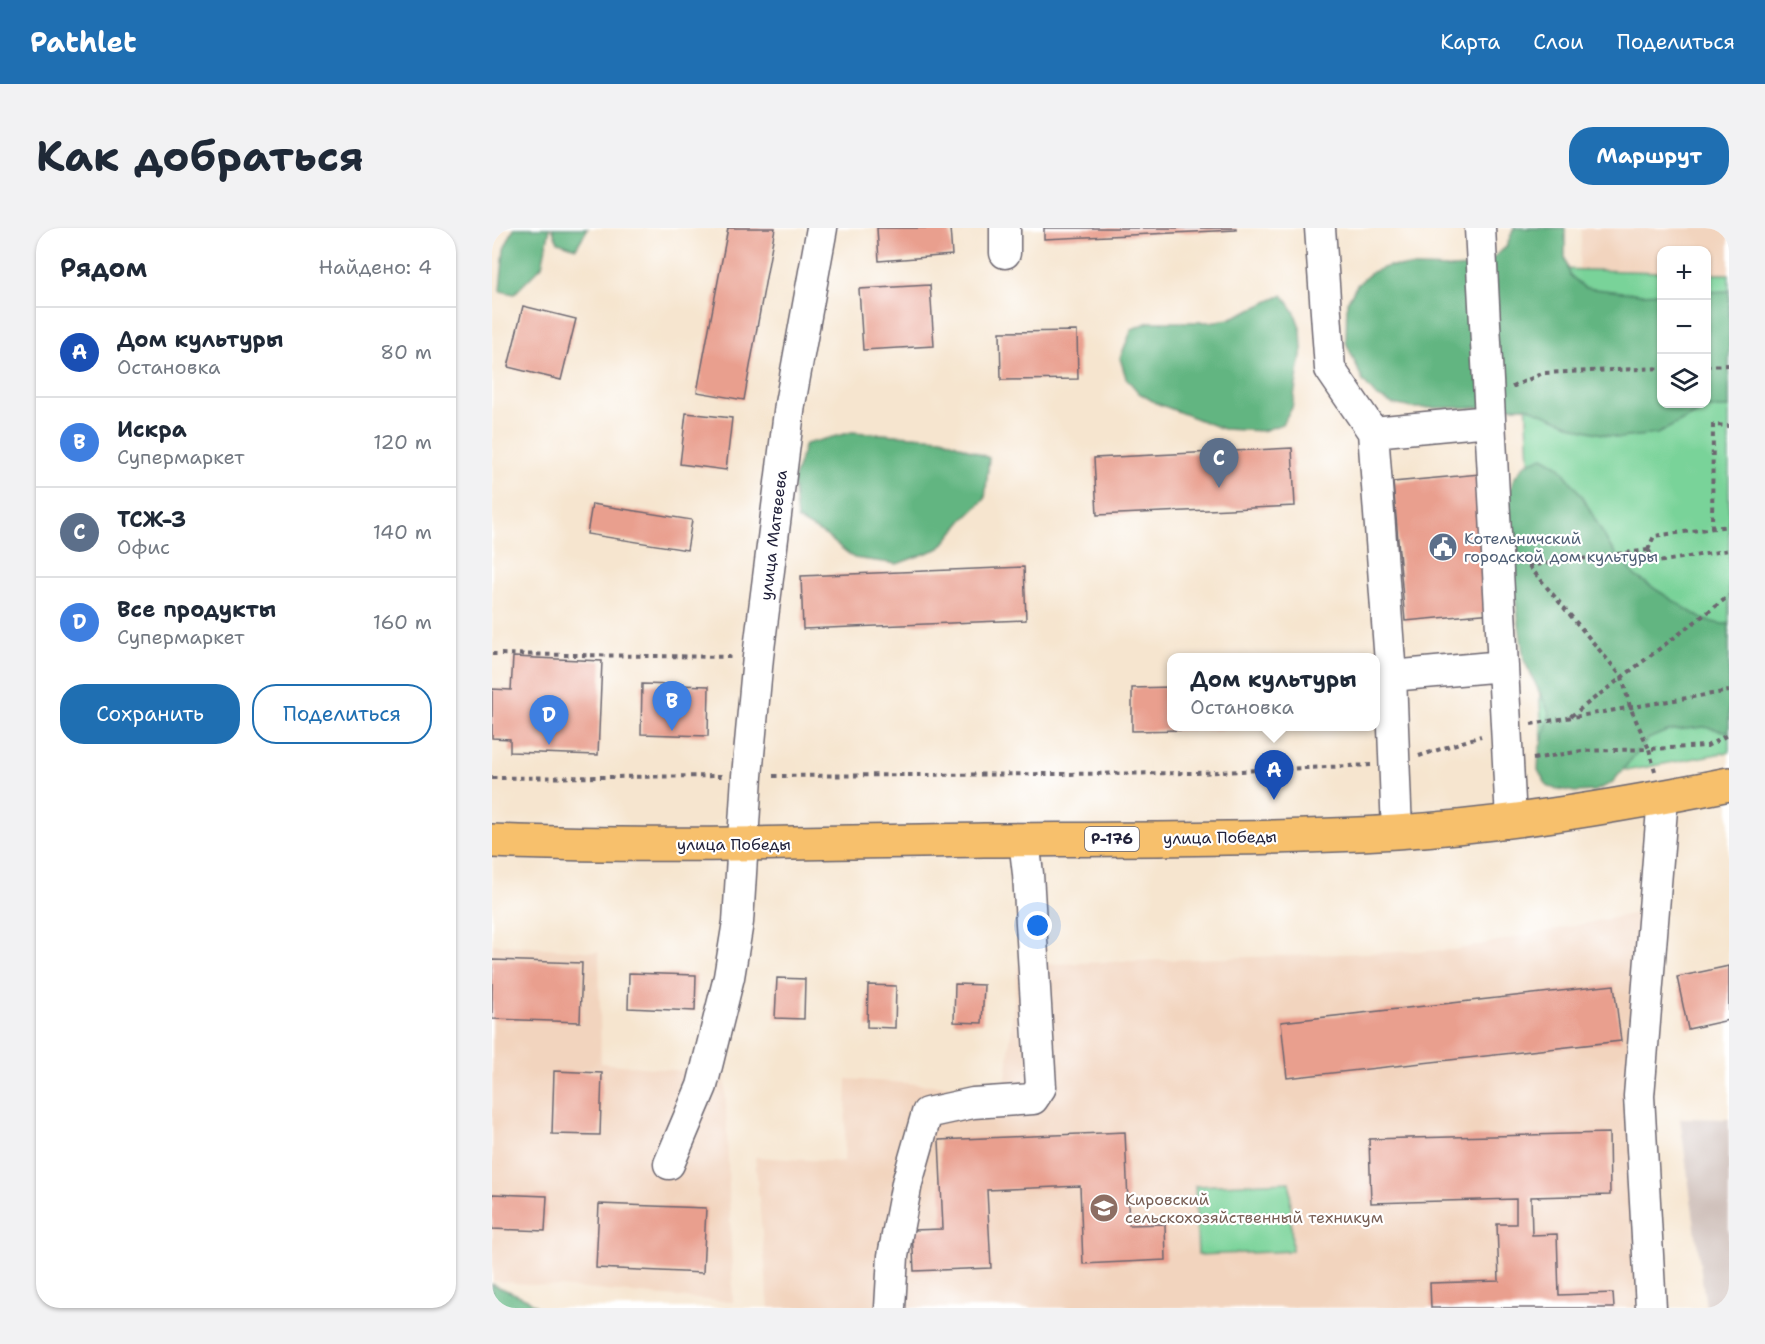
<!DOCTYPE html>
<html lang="ru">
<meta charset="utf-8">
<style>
:root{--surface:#fff;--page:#f2f2f3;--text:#1f2937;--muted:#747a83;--line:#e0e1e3;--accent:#1f6fb2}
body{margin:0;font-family:"Shantell Sans",sans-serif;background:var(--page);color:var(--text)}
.controls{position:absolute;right:18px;top:18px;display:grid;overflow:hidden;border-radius:12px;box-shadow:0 2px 4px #0004}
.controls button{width:54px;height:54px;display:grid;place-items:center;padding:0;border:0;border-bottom:2px solid var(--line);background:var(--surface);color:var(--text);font:30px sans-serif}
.you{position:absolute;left:546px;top:698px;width:21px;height:21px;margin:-15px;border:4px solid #fff;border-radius:50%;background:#1a73e8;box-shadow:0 0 0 9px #1a73e833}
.badge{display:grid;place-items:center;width:39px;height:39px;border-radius:50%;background:var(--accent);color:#fff;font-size:20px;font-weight:700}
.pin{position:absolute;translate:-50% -50px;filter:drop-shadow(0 2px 3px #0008)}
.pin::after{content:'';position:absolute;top:32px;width:21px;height:18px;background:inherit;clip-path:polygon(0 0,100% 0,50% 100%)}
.popup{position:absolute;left:675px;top:425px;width:213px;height:78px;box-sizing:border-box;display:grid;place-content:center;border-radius:12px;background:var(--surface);filter:drop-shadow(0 2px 4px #0005);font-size:20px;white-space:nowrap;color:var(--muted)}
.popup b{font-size:22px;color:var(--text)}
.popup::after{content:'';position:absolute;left:50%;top:100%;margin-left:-12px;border:12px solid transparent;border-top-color:var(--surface)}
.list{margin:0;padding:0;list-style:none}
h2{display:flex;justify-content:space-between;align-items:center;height:78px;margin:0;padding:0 24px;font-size:26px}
h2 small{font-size:20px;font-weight:400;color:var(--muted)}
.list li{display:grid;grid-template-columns:39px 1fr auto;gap:18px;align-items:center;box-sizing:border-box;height:90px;padding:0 24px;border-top:2px solid var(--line)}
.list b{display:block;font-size:22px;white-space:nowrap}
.list p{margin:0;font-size:20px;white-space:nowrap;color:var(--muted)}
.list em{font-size:20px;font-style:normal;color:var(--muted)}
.actions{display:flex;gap:12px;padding:18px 24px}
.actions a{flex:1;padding:14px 0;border:2px solid var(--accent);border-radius:24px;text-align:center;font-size:21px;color:var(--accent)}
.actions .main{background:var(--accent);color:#fff}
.icon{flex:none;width:33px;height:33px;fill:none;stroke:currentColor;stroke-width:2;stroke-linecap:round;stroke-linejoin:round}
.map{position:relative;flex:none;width:1237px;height:1080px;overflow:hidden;border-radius:24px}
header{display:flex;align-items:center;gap:36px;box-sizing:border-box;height:84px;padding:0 30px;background:var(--accent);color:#fff}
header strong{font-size:28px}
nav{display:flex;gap:33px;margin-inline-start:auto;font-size:21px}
.intro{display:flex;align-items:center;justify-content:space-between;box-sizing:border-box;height:144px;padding:0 36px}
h1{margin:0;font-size:42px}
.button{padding:15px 27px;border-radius:24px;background:var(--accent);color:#fff;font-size:21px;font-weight:700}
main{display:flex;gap:36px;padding:0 36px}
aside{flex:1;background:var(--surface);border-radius:24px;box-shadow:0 2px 4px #0004}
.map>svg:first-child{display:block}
.built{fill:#f2d4be}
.industrial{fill:#cfc0ba}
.green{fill:#79d399;stroke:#4e7a6a;stroke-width:1.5}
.forest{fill:#62b581;stroke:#426c5e;stroke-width:1.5}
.building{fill:#e99f8e}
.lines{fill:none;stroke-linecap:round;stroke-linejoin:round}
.minor-casing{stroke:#6c666f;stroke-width:33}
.highway-casing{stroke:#6c666f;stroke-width:36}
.path{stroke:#6c666f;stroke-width:4;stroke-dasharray:4.5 4.5;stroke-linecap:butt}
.minor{stroke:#fff;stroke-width:30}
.highway{stroke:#f7c06c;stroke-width:33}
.labels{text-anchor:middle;stroke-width:4.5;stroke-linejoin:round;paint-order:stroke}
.shield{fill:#fff;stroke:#646476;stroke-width:1.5}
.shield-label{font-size:15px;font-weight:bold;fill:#22223b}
.street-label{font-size:16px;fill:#22223b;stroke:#fff}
.service-label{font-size:16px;fill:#4e5e75;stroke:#fff;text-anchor:start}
.education-label{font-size:16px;fill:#785e54;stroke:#fff;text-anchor:start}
</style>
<header>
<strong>Pathlet</strong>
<nav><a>Карта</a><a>Слои</a><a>Поделиться</a></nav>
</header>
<div class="intro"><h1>Как добраться</h1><a class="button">Маршрут</a></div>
<main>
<aside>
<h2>Рядом<small>Найдено: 4</small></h2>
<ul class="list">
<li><span class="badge" style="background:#1a4fb4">A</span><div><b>Дом культуры</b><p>Остановка</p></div><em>80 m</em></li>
<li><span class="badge" style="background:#3f7fe0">B</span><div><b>Искра</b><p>Супермаркет</p></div><em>120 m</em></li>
<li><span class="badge" style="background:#5c6f8a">C</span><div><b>ТСЖ-3</b><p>Офис</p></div><em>140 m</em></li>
<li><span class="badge" style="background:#3f7fe0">D</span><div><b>Все продукты</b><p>Супермаркет</p></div><em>160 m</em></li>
</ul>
<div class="actions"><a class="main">Сохранить</a><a>Поделиться</a></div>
</aside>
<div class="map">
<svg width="1237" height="1080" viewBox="0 0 1237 1080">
<rect width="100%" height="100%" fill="#fff"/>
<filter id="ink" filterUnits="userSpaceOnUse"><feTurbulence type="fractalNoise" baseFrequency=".0167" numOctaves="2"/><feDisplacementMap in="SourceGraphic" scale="12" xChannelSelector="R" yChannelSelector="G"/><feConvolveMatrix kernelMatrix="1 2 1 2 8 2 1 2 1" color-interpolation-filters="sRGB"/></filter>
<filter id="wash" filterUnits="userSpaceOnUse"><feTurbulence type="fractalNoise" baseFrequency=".008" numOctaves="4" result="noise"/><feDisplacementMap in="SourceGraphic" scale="24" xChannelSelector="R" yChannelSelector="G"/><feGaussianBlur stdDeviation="1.35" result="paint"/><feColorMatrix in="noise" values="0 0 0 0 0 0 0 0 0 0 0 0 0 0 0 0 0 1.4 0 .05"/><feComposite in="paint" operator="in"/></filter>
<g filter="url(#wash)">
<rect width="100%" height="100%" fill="#f6e5cf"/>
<!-- built -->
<path class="built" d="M 1090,0 L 1237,0 L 1237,46 L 1215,46 L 1214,22 L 1170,22 L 1169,44 L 1087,42 Z
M 1145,685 L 1146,1080 L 277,1080 L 263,929 L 352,934 L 355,851 L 513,862 L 526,737 L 962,722 Z
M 0,716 L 107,724 L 109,835 L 233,847 L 241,1074 L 0,1053 Z"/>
<!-- industrial -->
<path class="industrial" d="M 1188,890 L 1237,891 L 1237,1080 L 1214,1080 Z"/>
<!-- green -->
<path class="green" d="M 1028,40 L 1169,44 L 1170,176 L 1214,176 L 1215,46 L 1237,46 L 1237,524 L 1139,542 L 1051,536 Z
M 798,954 L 800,1023 L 706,1027 L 703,958 Z"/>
<!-- forest -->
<path class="forest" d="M 22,0 L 58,0 L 50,38 L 22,66 L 8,63 L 12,21 Z
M 60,0 L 96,0 L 84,20 L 66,14 Z
M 1022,0 L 1073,0 L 1073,30 L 1078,47 L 1093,60 L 1150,66 L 1169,65 L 1170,176 L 1214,176 L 1215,64 L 1237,63 L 1237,180 L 1215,180 L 1165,206 L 1127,210 L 1089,201 L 1035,179 L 920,180 L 901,176 L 884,168 L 871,153 L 854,114 L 855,74 L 865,57 L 880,44 L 897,38 L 959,40 L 980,39 L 998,32 L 1014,19 Z
M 791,67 L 802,83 L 809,102 L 810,122 L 800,180 L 790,196 L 771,203 L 731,201 L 664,175 L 647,165 L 634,150 L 628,130 L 640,101 L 657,94 L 718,94 L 737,91 Z
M 360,204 L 450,210 L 497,230 L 493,271 L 471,292 L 448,320 L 405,336 L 362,330 L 333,307 L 305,291 L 301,253 L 313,216 Z
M 1051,229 L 1067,238 L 1090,268 L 1118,318 L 1143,348 L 1210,391 L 1228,396 L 1237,396 L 1237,504 L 1212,499 L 1175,503 L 1156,511 L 1120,555 L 1103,563 L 1083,564 L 1056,559 L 1046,542 L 1047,523 L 1058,486 L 1032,432 L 1016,315 L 1016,272 L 1021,252 L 1033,236 Z
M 0,1056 L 35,1071 L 46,1080 L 0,1080 Z"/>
<g id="blocks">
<!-- building -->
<path class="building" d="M 236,0 L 283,0 L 252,172 L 205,164 Z
M 385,0 L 458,0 L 460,27 L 387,33 Z
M 552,0 L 744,0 L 744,2 L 552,11 Z
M 438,57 L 442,118 L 371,122 L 367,61 Z
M 31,78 L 84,91 L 69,152 L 16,139 Z
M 585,103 L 586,151 L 509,152 L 508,104 Z
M 194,185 L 240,190 L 234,242 L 188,236 Z
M 800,220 L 803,278 L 605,287 L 602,230 Z
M 988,246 L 1001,385 L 913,393 L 901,254 Z
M 100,276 L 200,292 L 195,322 L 95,306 Z
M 532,339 L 534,392 L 311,401 L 309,348 Z
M 21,429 L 110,433 L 106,527 L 18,524 L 18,511 L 0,510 L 0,461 L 19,462 Z
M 150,456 L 217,458 L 216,508 L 149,506 Z
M 680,459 L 680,498 L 749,498 L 749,501 L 640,503 L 640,460 Z
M 0,732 L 90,735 L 88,794 L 0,791 Z
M 1237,738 L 1237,792 L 1196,801 L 1185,749 Z
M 137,745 L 204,747 L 203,783 L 136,780 Z
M 285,750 L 313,751 L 312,791 L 283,790 Z
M 463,756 L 492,757 L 490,795 L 462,794 Z
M 376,757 L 404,758 L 403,800 L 375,799 Z
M 1122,757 L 1129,813 L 795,850 L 789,794 Z
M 62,843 L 110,845 L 108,907 L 60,906 Z
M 633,904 L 637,997 L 673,996 L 674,1032 L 591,1036 L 588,958 L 495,962 L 499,1040 L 422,1043 L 420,1002 L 451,1001 L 447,912 Z
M 1117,905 L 1118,967 L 1039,969 L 1040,1007 L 1065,1006 L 1067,1067 L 1121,1065 L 1122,1080 L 939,1080 L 938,1055 L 1007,1053 L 1005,996 L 1024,996 L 1024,971 L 879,975 L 877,911 Z
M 0,966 L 55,968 L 53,1003 L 0,1001 Z
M 107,976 L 214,980 L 211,1045 L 104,1040 Z"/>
</g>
</g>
<g filter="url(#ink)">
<use href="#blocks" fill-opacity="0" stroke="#6c666f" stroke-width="1.5"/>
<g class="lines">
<!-- minor casing -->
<g class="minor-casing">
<path id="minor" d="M 513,0 L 513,25
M 828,0 L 838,141 L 881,204 L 899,448 L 905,604
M 988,0 L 1019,592
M 881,204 L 998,193
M 899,448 L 1011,438
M 177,936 L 210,858 L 237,749 L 246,694 L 255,548 L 266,429 L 298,176 L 330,0
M 398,1080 L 401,1028 L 415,955 L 435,885 L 481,875 L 541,871 L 549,859 L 536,646 L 532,612
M 1159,1080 L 1147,868 L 1171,569"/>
</g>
<!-- highway casing -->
<g class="highway-casing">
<path id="highway" d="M 0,613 C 164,620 328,614 492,612 C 629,611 767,612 904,604 C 1016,597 1128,578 1237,556"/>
</g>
<!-- path -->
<path class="path" d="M 1214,138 L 1237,137
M 1020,159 L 1051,145 L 1170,140
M 1220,300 L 1221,197 L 1237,198
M 1156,322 L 1162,308 L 1237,298
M 1156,322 L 1166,334 L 1237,322
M 1036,338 L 1156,322
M 1037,338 L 1130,449 L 1138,479 L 1157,521 L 1215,518 L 1237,506
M 0,426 L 241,429
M 1079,488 L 1237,368
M 1039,496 L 1237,463
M 927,528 L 989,508
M 1041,531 L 1090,523 L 1157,521 L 1163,543
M 281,548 L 705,545 L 879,537
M 0,550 L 231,548"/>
<!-- minor -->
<use href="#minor" class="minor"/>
<!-- highway -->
<use href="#highway" class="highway"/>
</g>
</g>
<!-- icons -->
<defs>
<g id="civic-disc" transform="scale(1.5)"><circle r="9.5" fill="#5c6f8a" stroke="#fff"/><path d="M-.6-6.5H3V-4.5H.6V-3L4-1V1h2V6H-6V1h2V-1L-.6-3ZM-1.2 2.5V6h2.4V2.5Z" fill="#fff"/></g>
<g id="university-disc" transform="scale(1.5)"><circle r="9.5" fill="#8d6e63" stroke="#fff"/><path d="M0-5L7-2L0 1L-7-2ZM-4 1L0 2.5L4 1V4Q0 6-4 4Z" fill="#fff"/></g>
</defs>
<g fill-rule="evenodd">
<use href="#civic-disc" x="951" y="319"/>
<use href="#university-disc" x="612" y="980"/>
</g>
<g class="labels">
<!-- shield labels -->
<rect class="shield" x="593" y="599" width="54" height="24" rx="4.5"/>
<g class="shield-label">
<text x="620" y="616">Р-176</text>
</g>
<!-- street labels -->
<g class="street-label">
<text transform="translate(281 307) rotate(-83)" y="6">улица Матвеева</text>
<text transform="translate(728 609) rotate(-1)" y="6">улица Победы</text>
<text x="242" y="622">улица Победы</text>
</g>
<!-- service labels -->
<g class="service-label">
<text x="972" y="316">Котельничский<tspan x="972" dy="18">городской дом культуры</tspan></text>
</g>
<!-- education labels -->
<g class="education-label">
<text x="633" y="977">Кировский<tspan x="633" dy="18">сельскохозяйственный техникум</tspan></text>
</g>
</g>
</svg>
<div class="controls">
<button>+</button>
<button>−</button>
<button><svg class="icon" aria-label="layers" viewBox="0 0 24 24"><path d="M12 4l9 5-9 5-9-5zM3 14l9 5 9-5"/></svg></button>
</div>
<div class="you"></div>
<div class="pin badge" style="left:782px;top:572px;background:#1a4fb4">A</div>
<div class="popup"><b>Дом культуры</b>Остановка</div>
<div class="pin badge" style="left:180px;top:503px;background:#3f7fe0">B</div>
<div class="pin badge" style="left:727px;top:260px;background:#5c6f8a">C</div>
<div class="pin badge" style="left:57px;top:517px;background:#3f7fe0">D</div>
</div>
</main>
